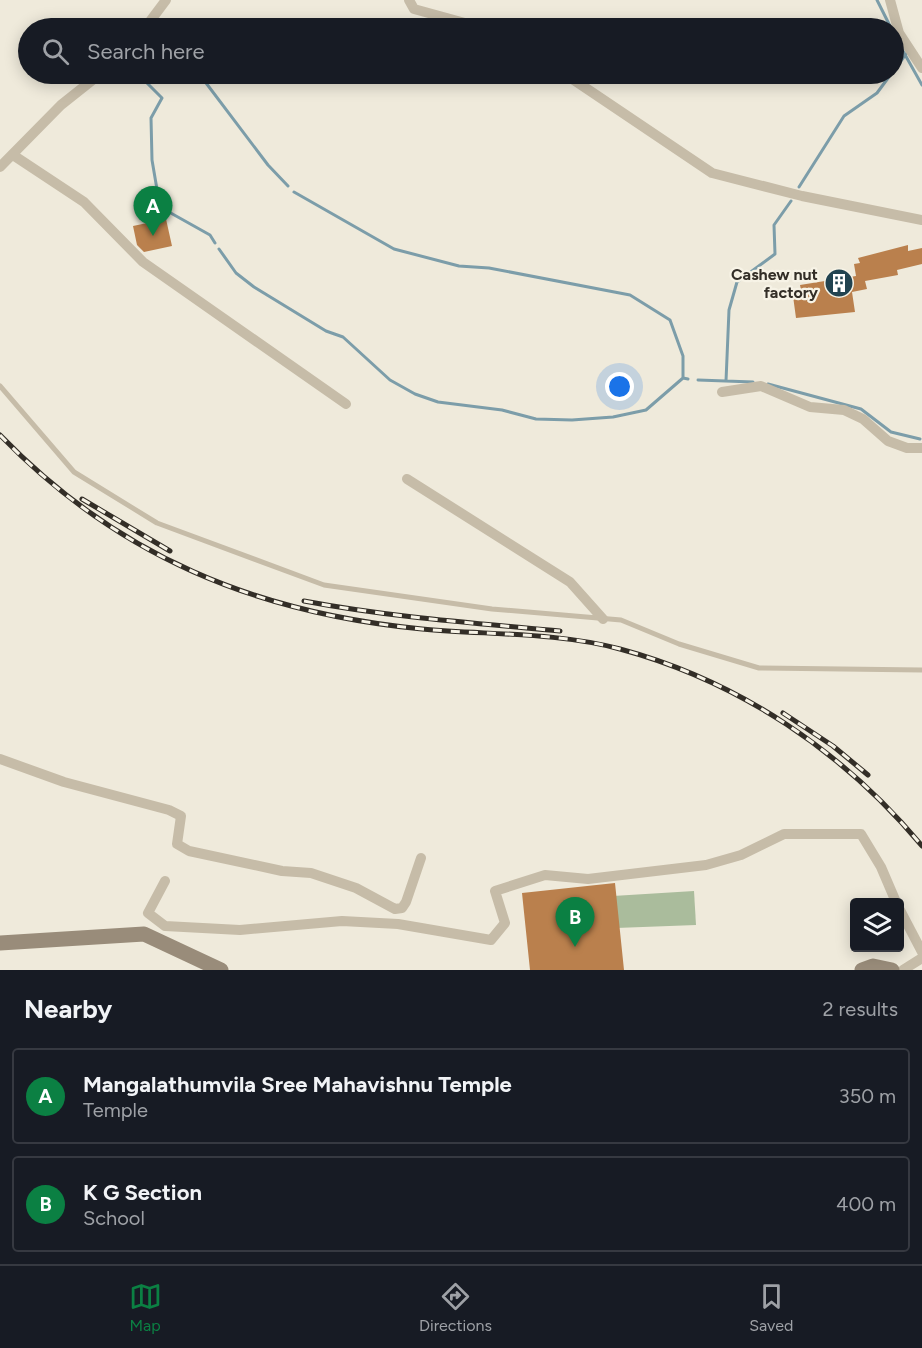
<!DOCTYPE html>
<style>
:root{--surface:#171b24;--page:#20242c;--text:#f1f3f6;--muted:#9ea1a6;--line:#363941;--accent:#0b8043}
body{margin:0;font-family:Figtree,sans-serif;background:var(--page);color:var(--text)}
.controls{position:absolute;right:18px;bottom:18px;display:grid;overflow:hidden;border-radius:6px;box-shadow:0 3px 15px #0003}
.controls button{width:54px;height:54px;display:grid;place-items:center;padding:0;border:0;border-bottom:2px solid var(--line);background:var(--surface);color:var(--text);font:30px sans-serif}
.you{position:absolute;left:620px;top:387px;width:21px;height:21px;margin:-15px;border:4px solid #fff;border-radius:50%;background:#1a73e8;box-shadow:0 0 0 9px #1a73e833}
.badge{display:grid;place-items:center;width:39px;height:39px;border-radius:50%;background:var(--accent);color:#fff;font-size:20px;font-weight:700}
.pin{position:absolute;translate:-50% -50px;filter:drop-shadow(0 2px 3px #0008)}
.pin::after{content:'';position:absolute;top:32px;width:21px;height:18px;background:inherit;clip-path:polygon(0 0,100% 0,50% 100%)}
.list{margin:0;padding:0;list-style:none}
h2{display:flex;justify-content:space-between;align-items:center;height:78px;margin:0;padding:0 24px;font-size:26px}
h2 small{font-size:20px;font-weight:400;color:var(--muted)}
.list li{display:grid;grid-template-columns:39px 1fr auto;gap:18px;align-items:center;box-sizing:border-box;height:96px;margin:0 12px 12px;padding:0 12px;border:2px solid var(--line);border-radius:6px}
.list b{display:block;font-size:22px;white-space:nowrap}
.list p{margin:0;font-size:20px;white-space:nowrap;color:var(--muted)}
.list em{font-size:20px;font-style:normal;color:var(--muted)}
.icon{flex:none;width:33px;height:33px;fill:none;stroke:currentColor;stroke-width:2;stroke-linecap:round;stroke-linejoin:round}
.map{position:relative;flex:none;width:922px;height:970px;overflow:hidden}
.search{position:absolute;background:var(--surface);box-shadow:0 3px 15px #0003;left:18px;right:18px;top:18px;height:66px;display:flex;align-items:center;gap:15px;box-sizing:border-box;padding:0 21px;border-radius:33px;color:var(--muted);font-size:22px}
.sheet{height:294px;background:var(--surface)}
nav{display:flex;justify-content:space-around;align-items:center;box-sizing:border-box;height:84px;border-top:2px solid var(--line);background:var(--surface);font-size:16px;color:var(--muted)}
nav a{display:grid;justify-items:center;gap:3px}
nav .on{color:var(--accent)}
.map>svg:first-child{display:block}
.green{fill:#aabc9c}
.lines{fill:none;stroke-linecap:round;stroke-linejoin:round}
.stream{stroke:#7c9da9;stroke-width:3}
.building{fill:#ba804d}
.lane{stroke:#c6bca8;stroke-width:5}
.street{stroke:#c6bca8;stroke-width:10}
.secondary{stroke:#998c7a;stroke-width:15}
.rail-casing{stroke:#332e27;stroke-width:5}
.rail{stroke:#f7f3e6;stroke-width:3;stroke-dasharray:9;stroke-linecap:butt}
.labels{text-anchor:middle;stroke-width:4.5;stroke-linejoin:round;paint-order:stroke}
.poi-label{font-size:16px;font-weight:bold;fill:#332e27;stroke:#f7f3e6;text-anchor:end}
</style>
<div class="map">
<svg width="922" height="970" viewBox="0 0 922 970">
<rect width="100%" height="100%" fill="#efeadb"/>
<!-- green -->
<path class="green" d="M 694,891 L 696,925 L 616,928 L 613,896 Z"/>
<g class="lines">
<!-- stream -->
<path class="stream" d="M 877,0 L 891,28
M 894,35 L 922,85
M 894,71 L 906,54
M 155,74 L 147,83 L 162,98 L 151,118 L 152,160 L 160,207 L 210,235 L 215,243
M 196,74 L 200,75 L 268,165 L 288,186
M 799,187 L 844,116 L 877,93 L 891,74
M 294,192 L 394,249 L 459,266 L 489,268 L 630,295 L 670,320 L 683,356 L 683,378 L 688,379
M 219,249 L 236,273 L 254,287 L 326,331 L 343,337 L 390,380 L 415,394 L 438,402 L 502,410 L 536,419 L 572,420 L 613,417 L 646,410 L 683,378
M 698,380 L 753,382
M 726,381 L 729,310 L 737,282 L 775,254 L 774,225 L 791,201
M 768,384 L 861,409 L 891,432 L 920,439"/>
</g>
<!-- building -->
<path class="building" d="M 166,219 L 172,246 L 144,252 L 137,245 L 133,226 Z
M 908,245 L 908,251 L 922,248 L 922,264 L 897,270 L 898,275 L 865,281 L 867,289 L 852,292 L 855,312 L 796,318 L 793,296 L 802,295 L 800,285 L 856,276 L 854,264 L 860,263 L 858,258 Z
M 615,883 L 624,970 L 530,970 L 522,893 Z"/>
<g class="lines">
<!-- lane -->
<path class="lane" d="M 0,386 L 74,472 L 157,523 L 324,585 L 492,609 L 621,620 L 679,644 L 759,668 L 922,670"/>
<!-- street -->
<path class="street" d="M 409,0 L 414,9 L 483,28
M 890,0 L 899,33 L 922,68
M 145,28 L 166,0
M 565,74 L 712,173 L 802,196 L 922,220
M 13,155 L 84,202 L 143,262 L 346,404
M 0,167 L 61,105 L 100,74
M 722,392 L 761,386 L 810,407 L 844,410 L 863,419 L 888,441 L 907,448 L 922,448
M 407,479 L 570,582 L 603,619
M 0,759 L 64,782 L 169,810 L 181,816 L 177,844 L 189,851 L 282,871 L 311,873 L 356,888 L 395,909 L 402,908 L 406,902 L 421,858
M 165,881 L 148,913 L 165,926 L 240,930 L 342,921 L 398,924 L 491,940 L 505,923 L 495,891 L 545,875 L 588,879 L 706,865 L 741,855 L 784,834 L 861,834 L 881,867 L 896,902
M 900,910 L 922,952
M 903,970 L 922,958"/>
<!-- secondary -->
<path class="secondary" d="M 0,943 L 144,934 L 221,970
M 862,970 L 873,966 L 892,970"/>
<!-- rail casing -->
<g class="rail-casing">
<path id="rail" d="M 0,435 C 117,556 256,613 422,629 C 487,635 557,632 620,649 C 739,681 844,752 922,846
M 82,499 L 170,551
M 304,601 C 389,617 474,623 560,631
M 783,713 L 833,746 L 868,775"/>
</g>
<!-- rail -->
<use href="#rail" class="rail"/>
</g>
<!-- icons -->
<defs>
<g id="building-disc" transform="scale(1.5)"><circle r="9.5" fill="#214350" stroke="#f7f3e6"/><path d="M-4-6H4V6H1V3H-1V6H-4ZM-2.5-4.3h1.7v1.8h-1.7ZM.8-4.3h1.7v1.8H.8ZM-2.5-1h1.7V.8h-1.7ZM.8-1h1.7V.8H.8Z" fill="#fff"/></g>
</defs>
<g fill-rule="evenodd">
<use href="#building-disc" x="839" y="283"/>
</g>
<g class="labels">
<!-- poi labels -->
<g class="poi-label">
<text x="818" y="280">Cashew nut<tspan x="818" dy="18">factory</tspan></text>
</g>
</g>
</svg>
<div class="controls">
<button><svg class="icon" aria-label="layers" viewBox="0 0 24 24"><path d="M12 4l9 5-9 5-9-5zM3 14l9 5 9-5"/></svg></button>
</div>
<div class="you"></div>
<div class="pin badge" style="left:153px;top:236px">A</div>
<div class="pin badge" style="left:575px;top:947px">B</div>
<div class="search"><svg class="icon" aria-label="search" viewBox="0 0 24 24"><circle cx="10" cy="10" r="6"/><path d="M15 15l6 6"/></svg>Search here</div>
</div>
<section class="sheet">
<h2>Nearby<small>2 results</small></h2>
<ul class="list">
<li><span class="badge">A</span><div><b>Mangalathumvila Sree Mahavishnu Temple</b><p>Temple</p></div><em>350 m</em></li>
<li><span class="badge">B</span><div><b>K G Section</b><p>School</p></div><em>400 m</em></li>
</ul>
</section>
<nav>
<a class="on"><svg class="icon" aria-label="map" viewBox="0 0 24 24"><path d="M3 6l6-2 6 2 6-2v14l-6 2-6-2-6 2zM9 4v14M15 6v14"/></svg>Map</a>
<a><svg class="icon" aria-label="directions" viewBox="0 0 24 24"><path d="M12 3l9 9-9 9-9-9zM9 14v-3h6M13 9l2 2-2 2"/></svg>Directions</a>
<a><svg class="icon" aria-label="saved" viewBox="0 0 24 24"><path d="M7 4h10v16l-5-4-5 4z"/></svg>Saved</a>
</nav>
